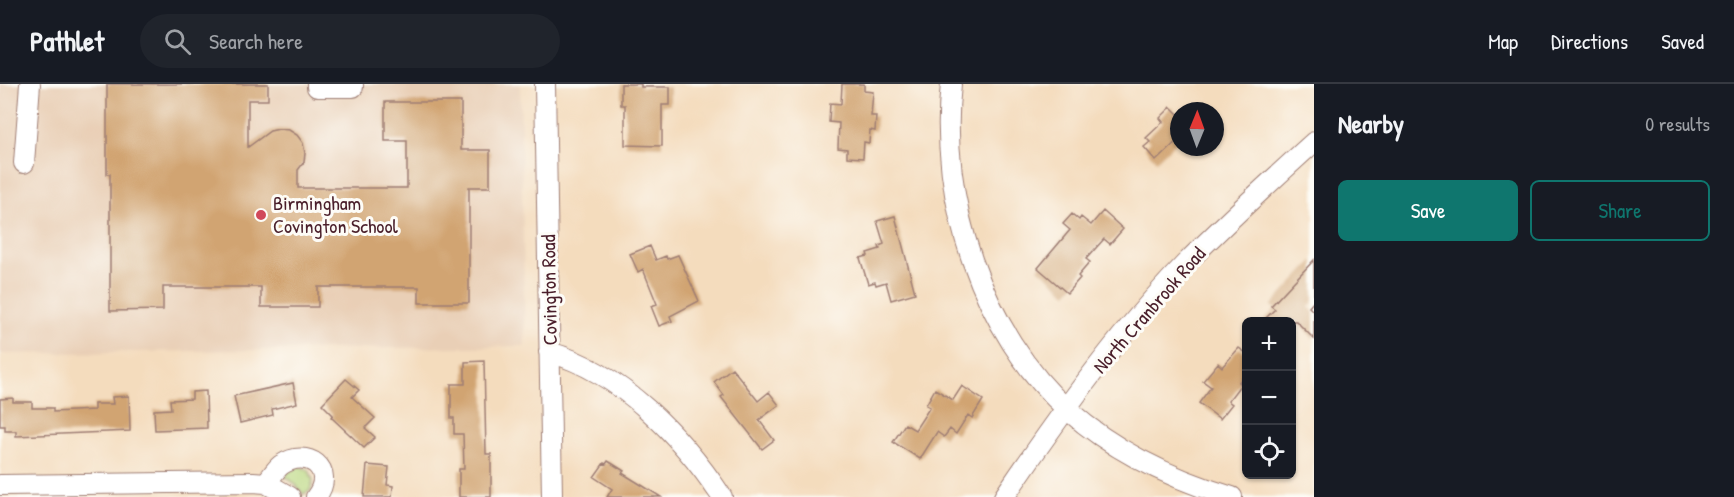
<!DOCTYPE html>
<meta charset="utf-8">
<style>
:root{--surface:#171b24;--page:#20242c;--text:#f1f3f6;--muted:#9ea1a6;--line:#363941;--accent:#0f766e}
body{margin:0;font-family:"Patrick Hand",sans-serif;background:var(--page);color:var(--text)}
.controls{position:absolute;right:18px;bottom:18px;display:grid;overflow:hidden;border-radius:9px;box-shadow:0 2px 4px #0004}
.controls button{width:54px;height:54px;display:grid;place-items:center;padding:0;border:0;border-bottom:2px solid var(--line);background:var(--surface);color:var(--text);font:30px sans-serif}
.compass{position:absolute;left:1170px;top:18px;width:54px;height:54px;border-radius:50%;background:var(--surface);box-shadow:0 2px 4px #0004;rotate:1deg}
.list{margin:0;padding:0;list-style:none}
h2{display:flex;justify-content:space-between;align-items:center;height:78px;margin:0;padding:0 24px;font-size:26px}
h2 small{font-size:20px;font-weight:400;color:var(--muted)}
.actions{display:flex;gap:12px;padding:18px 24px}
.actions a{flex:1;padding:14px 0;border:2px solid var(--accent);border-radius:9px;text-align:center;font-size:21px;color:var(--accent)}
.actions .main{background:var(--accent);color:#fff}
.icon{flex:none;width:33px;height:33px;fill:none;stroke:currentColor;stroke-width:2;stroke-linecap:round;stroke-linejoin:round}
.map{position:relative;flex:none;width:1314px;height:413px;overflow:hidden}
header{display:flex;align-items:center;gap:36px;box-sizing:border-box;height:84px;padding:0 30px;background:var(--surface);border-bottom:2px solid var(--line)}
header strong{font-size:28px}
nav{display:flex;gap:33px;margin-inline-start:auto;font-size:21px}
.search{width:420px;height:54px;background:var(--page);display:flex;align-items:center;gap:15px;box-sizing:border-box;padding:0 21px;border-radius:33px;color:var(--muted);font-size:22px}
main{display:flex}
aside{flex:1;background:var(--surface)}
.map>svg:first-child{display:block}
.built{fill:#e9cfb6}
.green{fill:#b9d77e;stroke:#827b54;stroke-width:1.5}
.building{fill:#d1a472}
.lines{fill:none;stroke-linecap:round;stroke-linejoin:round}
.minor-casing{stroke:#9f7e74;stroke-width:22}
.minor{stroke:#fff;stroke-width:20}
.poi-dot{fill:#d1495b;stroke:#fdfcf7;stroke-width:2}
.labels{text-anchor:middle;stroke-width:6;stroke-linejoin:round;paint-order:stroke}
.poi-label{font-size:20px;fill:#4a1f2b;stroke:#fdfcf7;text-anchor:start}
.street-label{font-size:20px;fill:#4a1f2b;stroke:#fdfcf7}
</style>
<header>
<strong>Pathlet</strong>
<div class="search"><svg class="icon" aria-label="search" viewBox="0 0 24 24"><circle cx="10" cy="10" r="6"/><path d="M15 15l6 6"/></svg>Search here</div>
<nav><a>Map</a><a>Directions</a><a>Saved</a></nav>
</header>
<main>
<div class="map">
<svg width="1314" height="413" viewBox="0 0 1314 413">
<rect width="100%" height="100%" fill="#fdfcf7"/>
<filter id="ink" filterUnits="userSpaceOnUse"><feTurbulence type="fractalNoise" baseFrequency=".0167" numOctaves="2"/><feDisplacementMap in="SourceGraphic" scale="12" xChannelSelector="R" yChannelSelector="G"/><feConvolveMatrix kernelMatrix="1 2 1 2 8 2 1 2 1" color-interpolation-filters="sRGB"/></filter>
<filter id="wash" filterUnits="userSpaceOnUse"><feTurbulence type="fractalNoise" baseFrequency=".008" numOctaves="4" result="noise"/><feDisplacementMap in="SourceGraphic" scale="24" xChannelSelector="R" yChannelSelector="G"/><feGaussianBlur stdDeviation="1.35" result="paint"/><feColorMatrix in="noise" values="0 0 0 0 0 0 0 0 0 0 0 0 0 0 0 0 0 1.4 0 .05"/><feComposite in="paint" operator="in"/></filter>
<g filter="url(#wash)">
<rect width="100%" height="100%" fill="#f4dcbd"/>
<!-- built -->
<path class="built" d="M 0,0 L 520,0 L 525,262 L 0,270 Z"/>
<!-- green -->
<path class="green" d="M 299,382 L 309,386 L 313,397 L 310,407 L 303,410 L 295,400 L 285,392 L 286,389 Z"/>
<g id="blocks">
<!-- building -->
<path class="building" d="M 107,0 L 268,0 L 268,16 L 248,16 L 248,63 L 270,47 L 279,45 L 289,46 L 297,51 L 303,59 L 305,69 L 304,78 L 298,86 L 298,104 L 407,104 L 407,57 L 385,57 L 385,18 L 461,18 L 461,66 L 490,66 L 490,103 L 469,103 L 469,219 L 419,219 L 419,203 L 318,203 L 318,223 L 261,223 L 261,203 L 163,203 L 163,226 L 110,227 L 110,90 L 107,90 Z
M 621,0 L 641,0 L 641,3 L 670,3 L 670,21 L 662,21 L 662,62 L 625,61 L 625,21 L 621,21 Z
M 842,0 L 864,0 L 864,7 L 873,8 L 871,32 L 876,32 L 875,47 L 870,46 L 869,59 L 864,58 L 863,74 L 847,73 L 847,65 L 838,64 L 839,39 L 829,38 L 830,19 L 841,20 Z
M 1171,23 L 1179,31 L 1179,55 L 1156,77 L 1144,63 L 1150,58 L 1146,54 L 1163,38 L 1160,34 Z
M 1103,127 L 1123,145 L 1110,160 L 1104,155 L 1086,175 L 1090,178 L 1078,192 L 1080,194 L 1067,209 L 1038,184 L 1070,146 L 1063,140 L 1072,130 L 1079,136 L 1081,133 L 1091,141 Z
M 895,132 L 915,209 L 891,216 L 886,198 L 876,201 L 875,198 L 868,200 L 860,174 L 868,172 L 867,169 L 880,165 L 879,162 L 884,160 L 877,137 Z
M 650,162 L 656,176 L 666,172 L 667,175 L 678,171 L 699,217 L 670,232 L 672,237 L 659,242 L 651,222 L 657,220 L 643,185 L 638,188 L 630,170 Z
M 1314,176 L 1314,217 L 1309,223 L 1314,228 L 1314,255 L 1296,237 L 1263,237 L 1275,225 L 1271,222 Z
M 1239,264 L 1246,269 L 1246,288 L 1239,298 L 1241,300 L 1228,317 L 1232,320 L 1220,335 L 1199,319 L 1211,303 L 1203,297 L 1218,279 L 1222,283 Z
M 484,277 L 486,370 L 491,370 L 491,413 L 459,413 L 459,385 L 464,385 L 463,350 L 454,350 L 454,334 L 451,334 L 451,300 L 465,300 L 465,278 Z
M 732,284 L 758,317 L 769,308 L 779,321 L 759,336 L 774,356 L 762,365 L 721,313 L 724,311 L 714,298 Z
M 346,295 L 359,306 L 352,313 L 375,334 L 365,344 L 375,353 L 364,364 L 331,333 L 333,331 L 322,320 Z
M 293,299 L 297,319 L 272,325 L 273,331 L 240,339 L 234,312 Z
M 962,302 L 983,316 L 972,334 L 968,331 L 956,350 L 950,345 L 944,353 L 937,348 L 920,375 L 893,358 L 905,340 L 915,346 L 930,323 L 926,321 L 935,305 L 953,316 Z
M 206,307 L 207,344 L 155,346 L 154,326 L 171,325 L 170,316 L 192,315 L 192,308 Z
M 129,312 L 130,347 L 16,352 L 16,347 L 5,347 L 5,342 L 0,342 L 0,315 L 13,314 L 13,318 L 32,318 L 32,324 L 53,324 L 53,328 L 94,326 L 94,320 L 113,320 L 112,313 Z
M 608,377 L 624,387 L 622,389 L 661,413 L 607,413 L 612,405 L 594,393 L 604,379 L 606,380 Z
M 367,381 L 389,383 L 387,401 L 393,402 L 392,413 L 364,413 Z"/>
</g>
</g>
<g filter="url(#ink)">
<use href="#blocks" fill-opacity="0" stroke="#9f7e74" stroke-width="1.5"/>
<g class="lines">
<!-- minor casing -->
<g class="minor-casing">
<path id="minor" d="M 317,0 L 317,3 L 353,3 L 353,0
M 545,0 L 552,413
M 951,0 C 938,113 982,250 1069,327 C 1115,368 1173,395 1232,413
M 24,79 L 30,0
M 549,268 C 621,288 682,353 722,413
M 266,399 C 271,393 275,386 281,381 C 307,363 337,385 316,413
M 0,401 L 253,398 L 266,399 L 290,413
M 1004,413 C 1059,332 1118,250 1185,180 C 1227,137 1270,98 1314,58"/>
</g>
<!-- minor -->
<use href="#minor" class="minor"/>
</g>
</g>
<!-- markers -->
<circle class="poi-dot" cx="261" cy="131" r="6"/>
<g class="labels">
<!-- poi labels -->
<g class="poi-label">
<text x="273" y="126">Birmingham<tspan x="273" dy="23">Covington School</tspan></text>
</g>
<!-- street labels -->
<g class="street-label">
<text transform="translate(549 206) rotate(-91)" y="7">Covington Road</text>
<text transform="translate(1149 226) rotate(-49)" y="7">North Cranbrook Road</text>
</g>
</g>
</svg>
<div class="controls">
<button>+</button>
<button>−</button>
<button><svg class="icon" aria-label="locate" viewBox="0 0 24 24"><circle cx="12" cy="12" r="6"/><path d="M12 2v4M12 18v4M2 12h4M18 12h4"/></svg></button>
</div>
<svg class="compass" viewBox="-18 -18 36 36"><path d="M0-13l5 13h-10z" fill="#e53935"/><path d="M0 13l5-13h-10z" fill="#9ea1a6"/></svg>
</div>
<aside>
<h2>Nearby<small>0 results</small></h2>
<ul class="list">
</ul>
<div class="actions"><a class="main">Save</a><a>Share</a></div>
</aside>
</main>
